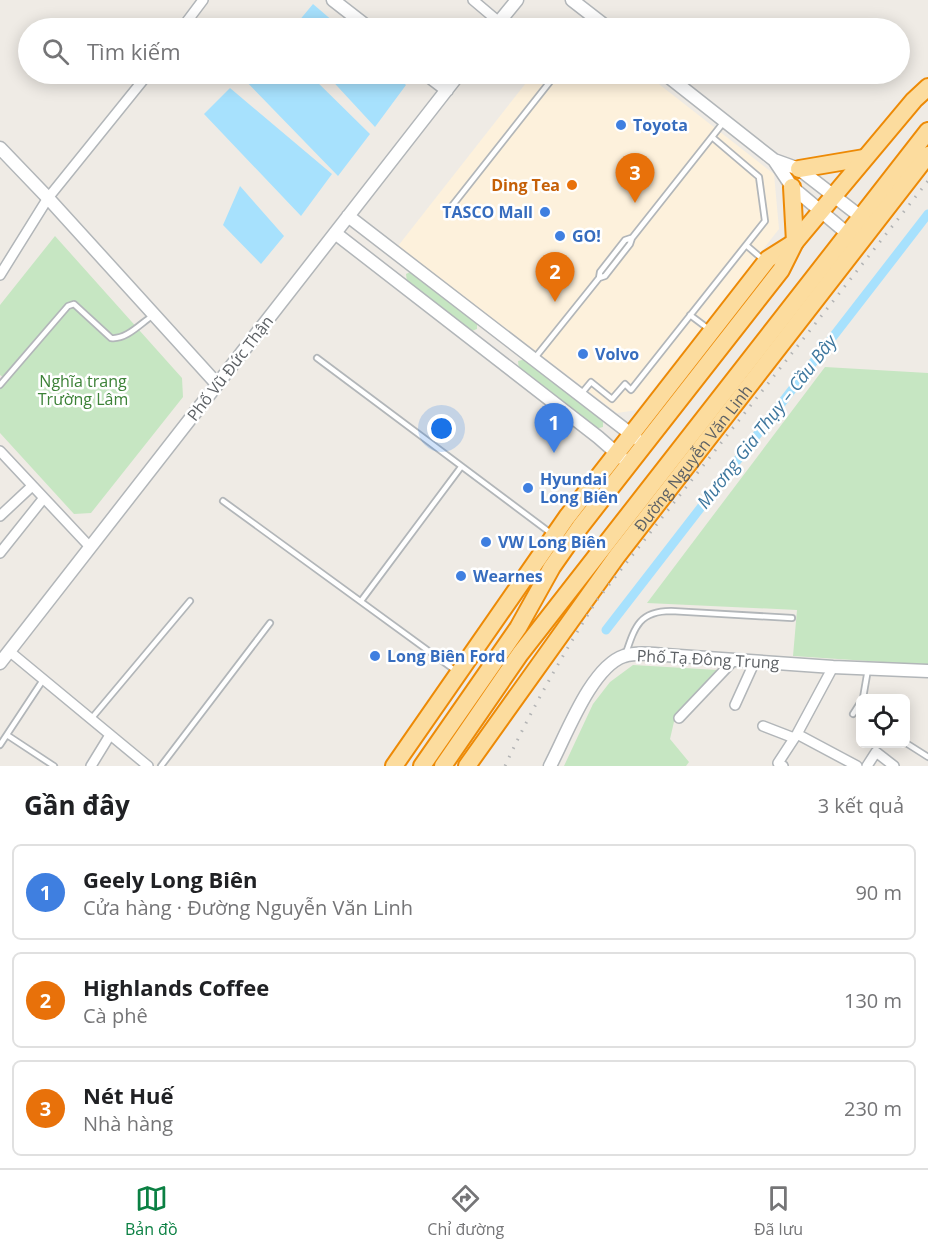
<!DOCTYPE html>
<html lang="vi">
<meta charset="utf-8">
<style>
:root{--surface:#fff;--page:#f2f2f2;--text:#202124;--muted:#757577;--line:#e0e0e0;--accent:#0b8043}
body{margin:0;font-family:"Open Sans",sans-serif;background:var(--page);color:var(--text)}
.controls{position:absolute;right:18px;bottom:18px;display:grid;overflow:hidden;border-radius:9px;box-shadow:0 3px 15px #0003}
.controls button{width:54px;height:54px;display:grid;place-items:center;padding:0;border:0;border-bottom:2px solid var(--line);background:var(--surface);color:var(--text);font:30px sans-serif}
.you{position:absolute;left:442px;top:429px;width:21px;height:21px;margin:-15px;border:4px solid #fff;border-radius:50%;background:#1a73e8;box-shadow:0 0 0 9px #1a73e833}
.badge{display:grid;place-items:center;width:39px;height:39px;border-radius:50%;background:var(--accent);color:#fff;font-size:20px;font-weight:700}
.pin{position:absolute;translate:-50% -50px;filter:drop-shadow(0 2px 3px #0008)}
.pin::after{content:'';position:absolute;top:32px;width:21px;height:18px;background:inherit;clip-path:polygon(0 0,100% 0,50% 100%)}
.list{margin:0;padding:0;list-style:none}
h2{display:flex;justify-content:space-between;align-items:center;height:78px;margin:0;padding:0 24px;font-size:26px}
h2 small{font-size:20px;font-weight:400;color:var(--muted)}
.list li{display:grid;grid-template-columns:39px 1fr auto;gap:18px;align-items:center;box-sizing:border-box;height:96px;margin:0 12px 12px;padding:0 12px;border:2px solid var(--line);border-radius:9px}
.list b{display:block;font-size:22px;white-space:nowrap}
.list p{margin:0;font-size:20px;white-space:nowrap;color:var(--muted)}
.list em{font-size:20px;font-style:normal;color:var(--muted)}
.icon{flex:none;width:33px;height:33px;fill:none;stroke:currentColor;stroke-width:2;stroke-linecap:round;stroke-linejoin:round}
.map{position:relative;flex:none;width:928px;height:766px;overflow:hidden}
.search{position:absolute;background:var(--surface);box-shadow:0 3px 15px #0003;left:18px;right:18px;top:18px;height:66px;display:flex;align-items:center;gap:15px;box-sizing:border-box;padding:0 21px;border-radius:33px;color:var(--muted);font-size:22px}
.sheet{height:402px;background:var(--surface)}
nav{display:flex;justify-content:space-around;align-items:center;box-sizing:border-box;height:84px;border-top:2px solid var(--line);background:var(--surface);font-size:16px;color:var(--muted)}
nav a{display:grid;justify-items:center;gap:3px}
nav .on{color:var(--accent)}
.map>svg:first-child{display:block}
.commercial{fill:#fdf1dc}
.green{fill:#c6e6c2}
.water{fill:#a7e1fd}
.lines{fill:none;stroke-linecap:round;stroke-linejoin:round}
.canal{stroke:#a7e1fd;stroke-width:9}
.service-casing{stroke:#b2b6b9;stroke-width:8}
.minor-casing{stroke:#b2b6b9;stroke-width:12}
.tertiary-casing{stroke:#b2b6b9;stroke-width:15}
.trunk-casing{stroke:#ed8a06;stroke-width:20}
.service{stroke:#fff;stroke-width:4.5}
.minor{stroke:#fff;stroke-width:9}
.tertiary{stroke:#fff;stroke-width:12}
.trunk{stroke:#fcdc9e;stroke-width:16}
.rail{stroke:#b3b4b5;stroke-width:3;stroke-dasharray:1.5 8;stroke-linecap:butt}
.shop-dot{fill:#3f7fe0;stroke:#fff;stroke-width:2}
.food-dot{fill:#e8710a;stroke:#fff;stroke-width:2}
.labels{text-anchor:middle;stroke-width:5;stroke-linejoin:round;paint-order:stroke}
.shop-label{font-size:16px;font-weight:bold;fill:#366cbe;stroke:#fff;text-anchor:start}
.food-label{font-size:16px;font-weight:bold;fill:#c56008;stroke:#fff;text-anchor:end}
.street-label{font-size:16px;fill:#5d6165;stroke:#fff}
.park-label{font-size:16px;fill:#3c8237;stroke:#fff}
.water-label{font-size:18px;font-style:italic;fill:#3e779e;stroke:#fff}
</style>
<div class="map">
<svg width="928" height="766" viewBox="0 0 928 766">
<rect width="100%" height="100%" fill="#efebe5"/>
<!-- commercial -->
<path class="commercial" d="M 533,74 L 646,74 L 774,174 L 779,229 L 637,410 L 617,413 L 398,246 Z"/>
<!-- green -->
<path class="green" d="M 55,236 L 182,378 L 183,397 L 91,513 L 74,514 L 0,433 L 0,381 L 3,377 L 0,375 L 0,305 Z
M 410,272 L 414,273 L 475,320 L 477,324 L 477,329 L 472,331 L 468,329 L 407,282 L 406,274 Z
M 522,360 L 526,360 L 603,419 L 603,427 L 595,429 L 519,370 L 518,361 Z
M 825,367 L 928,373 L 928,665 L 793,656 L 797,610 L 647,603 Z
M 633,665 L 718,670 L 676,713 L 670,739 L 689,762 L 686,766 L 564,766 L 593,704 L 610,682 Z"/>
<!-- water -->
<path class="water" d="M 313,4 L 341,28 L 293,28 Z
M 241,74 L 309,74 L 370,134 L 338,176 L 240,75 Z
M 326,74 L 393,74 L 406,85 L 375,127 Z
M 230,88 L 332,174 L 301,216 L 204,114 Z
M 240,186 L 284,236 L 261,264 L 223,225 Z"/>
<g class="lines">
<!-- canal -->
<path class="canal" d="M 606,630 L 928,214"/>
<!-- service casing -->
<g class="service-casing">
<path id="service" d="M 448,211 L 556,74
M 746,245 L 760,257 L 765,258
M 599,278 L 600,272 L 625,240 L 631,238
M 690,315 L 706,327 L 710,328
M 317,358 L 552,534
M 534,359 L 599,278 L 605,276 L 630,244 L 632,238 L 723,123
M 0,385 L 68,306 L 74,304 L 111,338 C 126,340 140,324 152,316
M 581,394 L 591,382 L 612,399 L 625,384 L 631,390 L 765,221 L 759,177 L 712,137
M 223,501 L 456,671
M 361,601 L 461,467
M 626,653 C 635,626 640,611 671,611 L 792,618
M 863,698 L 868,669
M 853,714 L 860,703
M 91,719 L 190,601
M 7,735 L 54,766
M 906,743 L 928,757
M 0,745 L 43,680
M 161,766 L 270,623"/>
</g>
<!-- minor casing -->
<g class="minor-casing">
<path id="minor" d="M 473,0 L 499,22
M 182,28 L 203,0
M 0,275 L 48,198 L 148,74
M 0,451 L 90,547
M 0,516 L 31,487
M 0,553 L 43,499
M 9,651 L 148,766
M 735,705 L 755,661
M 679,718 L 734,660
M 763,726 L 794,738
M 797,734 L 857,766
M 91,766 L 110,735
M 783,766 L 778,763 L 797,734 L 833,667
M 867,766 L 876,752 L 894,766"/>
</g>
<!-- tertiary casing -->
<g class="tertiary-casing">
<path id="tertiary" d="M 333,0 L 369,28
M 572,0 L 608,28
M 494,28 L 517,0
M 426,74 L 447,90
M 665,74 L 774,160 L 799,169 L 861,217
M 0,148 L 48,198 L 217,384
M 774,160 L 792,187 L 848,234
M 348,216 L 636,438
M 335,233 L 598,437 L 622,458
M 0,663 L 459,74
M 550,766 C 566,736 591,667 624,656 C 637,652 652,654 665,655 L 833,667 L 928,671"/>
</g>
<!-- trunk casing -->
<g class="trunk-casing">
<g id="trunk">
<path d="M 799,169 L 864,158"/>
<path d="M 394,766 L 567,517 L 768,259 L 795,242 L 914,100 L 928,87"/>
<path d="M 422,766 L 518,628 L 552,567 L 580,527 L 781,270 L 795,242 L 792,187"/>
<path d="M 443,766 L 520,654 L 928,131"/>
<path id="s1" d="M 467,766 L 617,556 L 928,155"/>
</g>
</g>
<!-- service -->
<use href="#service" class="service"/>
<!-- minor -->
<use href="#minor" class="minor"/>
<!-- tertiary -->
<use href="#tertiary" class="tertiary"/>
<!-- trunk -->
<use href="#trunk" class="trunk"/>
<!-- rail -->
<path class="rail" d="M 505,766 C 532,708 563,654 597,600 L 928,181"/>
</g>
<!-- markers -->
<g class="shop-dot">
<circle cx="621" cy="125" r="6"/>
<circle cx="545" cy="212" r="6"/>
<circle cx="560" cy="236" r="6"/>
<circle cx="583" cy="354" r="6"/>
<circle cx="528" cy="488" r="6"/>
<circle cx="486" cy="542" r="6"/>
<circle cx="461" cy="576" r="6"/>
<circle cx="375" cy="656" r="6"/>
</g>
<circle class="food-dot" cx="572" cy="185" r="6"/>
<g class="labels">
<!-- shop labels -->
<g class="shop-label">
<text x="633" y="131">Toyota</text>
<text x="533" y="218" text-anchor="end">TASCO Mall</text>
<text x="572" y="242">GO!</text>
<text x="595" y="360">Volvo</text>
<text x="540" y="485">Hyundai<tspan x="540" dy="18">Long Biên</tspan></text>
<text x="498" y="548">VW Long Biên</text>
<text x="473" y="582">Wearnes</text>
<text x="387" y="662">Long Biên Ford</text>
</g>
<!-- food labels -->
<g class="food-label">
<text x="560" y="191">Ding Tea</text>
</g>
<!-- street labels -->
<g class="street-label">
<text transform="translate(230 368) rotate(-52)" y="6">Phố Vũ Đức Thận</text>
<text dy="6" stroke="none"><textPath href="#s1" startOffset="382">Đường Nguyễn Văn Linh</textPath></text>
<text transform="translate(708 659) rotate(3)" y="6">Phố Tạ Đông Trung</text>
</g>
<!-- park labels -->
<g class="park-label">
<text x="83" y="387">Nghĩa trang<tspan x="83" dy="18">Trường Lâm</tspan></text>
</g>
<!-- water labels -->
<g class="water-label">
<text transform="translate(767 422) rotate(-52)" y="6">Mương Gia Thụy – Cầu Bây</text>
</g>
</g>
</svg>
<div class="controls">
<button><svg class="icon" aria-label="locate" viewBox="0 0 24 24"><circle cx="12" cy="12" r="6"/><path d="M12 2v4M12 18v4M2 12h4M18 12h4"/></svg></button>
</div>
<div class="you"></div>
<div class="pin badge" style="left:554px;top:453px;background:#3f7fe0">1</div>
<div class="pin badge" style="left:555px;top:302px;background:#e8710a">2</div>
<div class="pin badge" style="left:635px;top:203px;background:#e8710a">3</div>
<div class="search"><svg class="icon" aria-label="search" viewBox="0 0 24 24"><circle cx="10" cy="10" r="6"/><path d="M15 15l6 6"/></svg>Tìm kiếm</div>
</div>
<section class="sheet">
<h2>Gần đây<small>3 kết quả</small></h2>
<ul class="list">
<li><span class="badge" style="background:#3f7fe0">1</span><div><b>Geely Long Biên</b><p>Cửa hàng · Đường Nguyễn Văn Linh</p></div><em>90 m</em></li>
<li><span class="badge" style="background:#e8710a">2</span><div><b>Highlands Coffee</b><p>Cà phê</p></div><em>130 m</em></li>
<li><span class="badge" style="background:#e8710a">3</span><div><b>Nét Huế</b><p>Nhà hàng</p></div><em>230 m</em></li>
</ul>
</section>
<nav>
<a class="on"><svg class="icon" aria-label="map" viewBox="0 0 24 24"><path d="M3 6l6-2 6 2 6-2v14l-6 2-6-2-6 2zM9 4v14M15 6v14"/></svg>Bản đồ</a>
<a><svg class="icon" aria-label="directions" viewBox="0 0 24 24"><path d="M12 3l9 9-9 9-9-9zM9 14v-3h6M13 9l2 2-2 2"/></svg>Chỉ đường</a>
<a><svg class="icon" aria-label="saved" viewBox="0 0 24 24"><path d="M7 4h10v16l-5-4-5 4z"/></svg>Đã lưu</a>
</nav>
